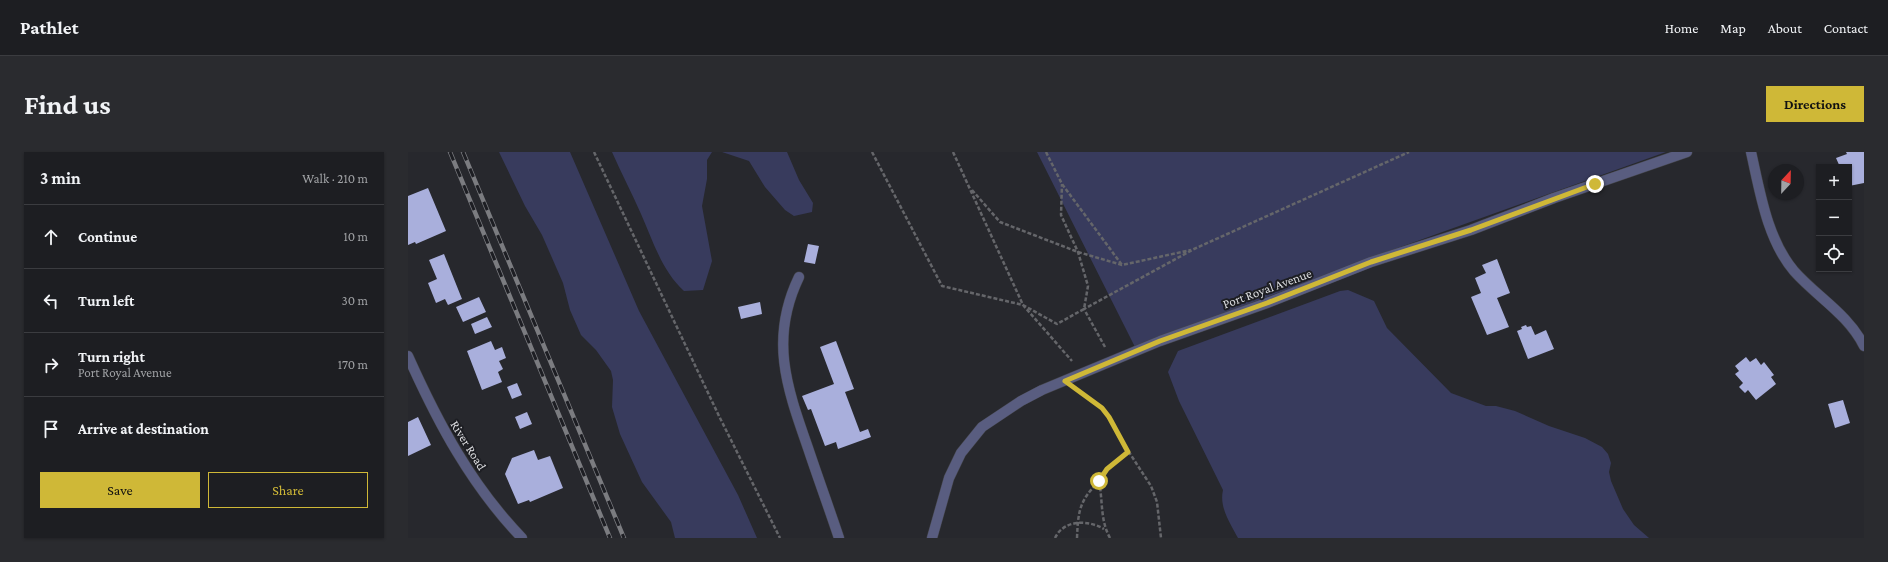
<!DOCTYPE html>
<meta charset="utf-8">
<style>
:root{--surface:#1d1e22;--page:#2a2b2f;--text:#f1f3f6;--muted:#a0a2a5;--line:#3b3c40;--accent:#cfb837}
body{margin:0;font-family:"Crimson Pro",serif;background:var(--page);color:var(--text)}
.controls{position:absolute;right:12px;top:12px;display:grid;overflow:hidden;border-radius:0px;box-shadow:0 1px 3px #0004}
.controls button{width:36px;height:36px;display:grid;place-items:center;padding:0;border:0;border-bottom:1px solid var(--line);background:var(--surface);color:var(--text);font:20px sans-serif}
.compass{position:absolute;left:1360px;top:12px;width:36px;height:36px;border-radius:50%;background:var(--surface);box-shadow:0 1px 3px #0004;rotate:22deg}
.stop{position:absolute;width:12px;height:12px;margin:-9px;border:3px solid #cfb837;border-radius:50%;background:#fff}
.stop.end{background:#cfb837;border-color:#fff;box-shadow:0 1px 4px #0008}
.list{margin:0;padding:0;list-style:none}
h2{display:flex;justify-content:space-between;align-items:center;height:52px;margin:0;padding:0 16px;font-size:17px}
h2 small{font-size:13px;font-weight:400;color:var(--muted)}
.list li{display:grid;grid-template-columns:26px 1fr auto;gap:12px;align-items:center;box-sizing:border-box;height:64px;padding:0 16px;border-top:1px solid var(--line)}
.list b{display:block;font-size:15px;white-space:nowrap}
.list p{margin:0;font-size:13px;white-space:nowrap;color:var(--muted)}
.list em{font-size:13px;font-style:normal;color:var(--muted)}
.actions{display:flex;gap:8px;padding:12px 16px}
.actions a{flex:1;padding:9px 0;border:1px solid var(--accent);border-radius:0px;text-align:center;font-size:14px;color:var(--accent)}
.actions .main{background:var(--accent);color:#111}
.icon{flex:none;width:22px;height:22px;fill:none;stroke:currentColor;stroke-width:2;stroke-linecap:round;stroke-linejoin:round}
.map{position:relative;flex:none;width:1456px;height:386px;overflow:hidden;border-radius:0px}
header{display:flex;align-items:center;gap:24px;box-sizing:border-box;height:56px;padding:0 20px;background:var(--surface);border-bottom:1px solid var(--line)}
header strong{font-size:19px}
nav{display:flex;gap:22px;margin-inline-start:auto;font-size:14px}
.intro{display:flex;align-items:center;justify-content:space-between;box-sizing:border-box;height:96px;padding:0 24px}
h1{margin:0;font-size:28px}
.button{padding:10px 18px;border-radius:0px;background:var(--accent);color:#111;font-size:14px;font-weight:700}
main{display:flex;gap:24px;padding:0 24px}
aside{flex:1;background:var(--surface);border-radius:0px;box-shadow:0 1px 3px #0004}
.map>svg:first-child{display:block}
.green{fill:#383b5d}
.building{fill:#a9afdc}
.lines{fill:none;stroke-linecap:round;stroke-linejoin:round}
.lane-casing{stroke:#44454a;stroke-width:11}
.street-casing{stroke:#44454a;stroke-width:11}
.path{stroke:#65666a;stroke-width:2.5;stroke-dasharray:4 2;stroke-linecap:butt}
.lane{stroke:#595d80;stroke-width:10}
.street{stroke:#595d80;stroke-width:10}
.rail-casing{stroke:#7b7c80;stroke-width:4.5}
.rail{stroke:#1d1e23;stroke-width:3;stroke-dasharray:9;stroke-linecap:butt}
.route{stroke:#cfb837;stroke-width:5}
.labels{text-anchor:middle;stroke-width:4;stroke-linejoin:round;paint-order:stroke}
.street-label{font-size:13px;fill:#dcdde0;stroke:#1d1e23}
</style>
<header>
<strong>Pathlet</strong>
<nav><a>Home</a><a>Map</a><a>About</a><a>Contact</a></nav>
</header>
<div class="intro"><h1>Find us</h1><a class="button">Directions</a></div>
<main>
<aside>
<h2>3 min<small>Walk · 210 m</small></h2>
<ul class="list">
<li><svg class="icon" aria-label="ahead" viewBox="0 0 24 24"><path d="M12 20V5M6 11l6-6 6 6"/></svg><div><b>Continue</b></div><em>10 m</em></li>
<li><svg class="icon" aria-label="left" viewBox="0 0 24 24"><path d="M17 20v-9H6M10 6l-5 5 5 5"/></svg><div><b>Turn left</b></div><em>30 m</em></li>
<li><svg class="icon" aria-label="right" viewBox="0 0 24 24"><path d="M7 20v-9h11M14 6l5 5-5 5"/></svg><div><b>Turn right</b><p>Port Royal Avenue</p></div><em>170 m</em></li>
<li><svg class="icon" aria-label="arrive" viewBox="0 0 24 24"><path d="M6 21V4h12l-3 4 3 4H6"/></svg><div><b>Arrive at destination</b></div></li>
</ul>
<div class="actions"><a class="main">Save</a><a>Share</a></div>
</aside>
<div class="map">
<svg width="1456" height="386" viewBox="0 0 1456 386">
<rect width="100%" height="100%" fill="#27282d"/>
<!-- green -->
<path class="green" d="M 91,0 L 162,0 L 231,159 L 330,343 L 349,386 L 267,386 L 263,370 L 234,330 L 212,282 L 204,255 L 205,228 L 203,219 L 188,198 L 173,183 L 162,158 L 155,131 L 134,83 L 117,54 Z
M 204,0 L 304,0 L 299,8 L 299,27 L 294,54 L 304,109 L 295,138 L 276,139 C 254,119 245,89 233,62 C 224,41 213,21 204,0 Z
M 314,0 L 379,0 L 391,28 L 405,51 L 404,60 L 386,64 L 377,58 L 357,35 L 341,9 Z
M 629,0 L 1258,0 L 987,97 L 727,195 Z
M 940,138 L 966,149 L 979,176 L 1043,241 L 1078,254 L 1088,254 L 1107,259 L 1141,274 L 1177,286 L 1194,295 L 1200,302 L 1203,311 L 1201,320 L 1203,329 L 1215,357 L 1226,373 L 1241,386 L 830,386 C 822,371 811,355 815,338 L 771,249 L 760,220 L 770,199 L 932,139 Z"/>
<!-- building -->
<path class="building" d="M 1438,0 L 1456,0 L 1456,31 L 1441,34 L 1441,15 L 1432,15 L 1428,6 L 1439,2 Z
M 20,36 L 38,79 L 8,92 L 7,90 L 0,93 L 0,44 Z
M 400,92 L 411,94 L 407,112 L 396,110 Z
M 36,102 L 54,147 L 40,153 L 37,147 L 28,151 L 20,131 L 29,127 L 21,108 Z
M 1089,107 L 1102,141 L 1089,146 L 1101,175 L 1079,183 L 1063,145 L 1073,141 L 1067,126 L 1078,121 L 1074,113 Z
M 71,145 L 78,160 L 55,170 L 48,155 Z
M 352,150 L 354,162 L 333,167 L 330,155 Z
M 79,165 L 84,175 L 67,182 L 63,172 Z
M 1118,173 L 1119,175 L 1123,174 L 1127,183 L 1138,178 L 1146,197 L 1120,207 L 1109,179 L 1114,177 L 1113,175 Z
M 83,189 L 87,198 L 94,195 L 98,206 L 91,209 L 95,217 L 90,220 L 94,230 L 74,238 L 59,199 Z
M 428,189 L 446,237 L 437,240 L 452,280 L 460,277 L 463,285 L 430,297 L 428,290 L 417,294 L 403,257 L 400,258 L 394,244 L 426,232 L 412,195 Z
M 1338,205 L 1342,210 L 1348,206 L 1353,213 L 1356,210 L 1366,223 L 1363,225 L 1368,232 L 1348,248 L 1340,238 L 1337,241 L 1331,235 L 1335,231 L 1327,222 L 1331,219 L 1327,214 Z
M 109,231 L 114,243 L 104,247 L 99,235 Z
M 1435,248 L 1442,271 L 1427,276 L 1420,252 Z
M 119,260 L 124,272 L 112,277 L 107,265 Z
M 10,265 L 23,293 L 0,304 L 0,270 Z
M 126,298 L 130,308 L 142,304 L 155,336 L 122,350 L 121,348 L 110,352 L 97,322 L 104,306 Z"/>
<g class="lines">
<!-- lane casing -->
<g class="lane-casing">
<path id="lane" d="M 1343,0 C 1352,40 1359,87 1386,119 C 1409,145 1440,162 1456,194
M 391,125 C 361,187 379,236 400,296 C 410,326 421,356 431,386"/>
</g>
<!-- street casing -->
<g class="street-casing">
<path id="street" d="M 0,204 C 30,271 63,333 114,386
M 524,386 L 541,326 L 553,301 L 574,275 L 613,249 L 634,238 L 752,189 L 859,151 L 963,110 L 1063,78 L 1146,46 L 1279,0"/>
</g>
<!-- path -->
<path class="path" d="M 186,0 L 311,264 L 372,386
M 464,0 L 534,134 L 615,153 L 649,172 L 676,157 L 680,134 L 670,100 L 653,63 L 654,32
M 545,0 L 615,153 L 664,209
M 638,0 L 654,32 L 714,113
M 564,38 L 592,70 L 670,100 L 714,113 L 783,98
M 697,195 L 676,157 L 786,97 L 1001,0
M 672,240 L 693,256 L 701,265 L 717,294 L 743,334 L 749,350 L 753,386
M 647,386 C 656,367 681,368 696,377
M 669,386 C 670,361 671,348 691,330
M 702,386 C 692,368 695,349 691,329 L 699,317 L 720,300"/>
<!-- lane -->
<use href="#lane" class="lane"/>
<!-- street -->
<use href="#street" class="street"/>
<!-- rail casing -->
<g class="rail-casing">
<path id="rail" d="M 42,0 L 202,386
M 55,0 L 216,386"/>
</g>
<!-- rail -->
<use href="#rail" class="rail"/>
</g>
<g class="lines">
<!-- route -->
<path class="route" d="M 691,329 L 699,317 L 720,300 L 701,265 L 694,256 L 657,229 L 752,189 L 859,151 L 963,110 L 1063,78 L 1187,32"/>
</g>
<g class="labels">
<!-- street labels -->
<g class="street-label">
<text transform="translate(859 136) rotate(-20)" y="5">Port Royal Avenue</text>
<text transform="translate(61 293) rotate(58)" y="5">River Road</text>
</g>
</g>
</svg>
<div class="controls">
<button>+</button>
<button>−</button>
<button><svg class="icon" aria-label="locate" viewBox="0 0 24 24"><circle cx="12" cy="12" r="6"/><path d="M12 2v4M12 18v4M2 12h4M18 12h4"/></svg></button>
</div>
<svg class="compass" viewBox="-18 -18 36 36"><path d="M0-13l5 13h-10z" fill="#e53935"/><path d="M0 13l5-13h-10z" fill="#a0a2a5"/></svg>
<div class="stop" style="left:691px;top:329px"></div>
<div class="stop end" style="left:1187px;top:32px"></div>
</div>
</main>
